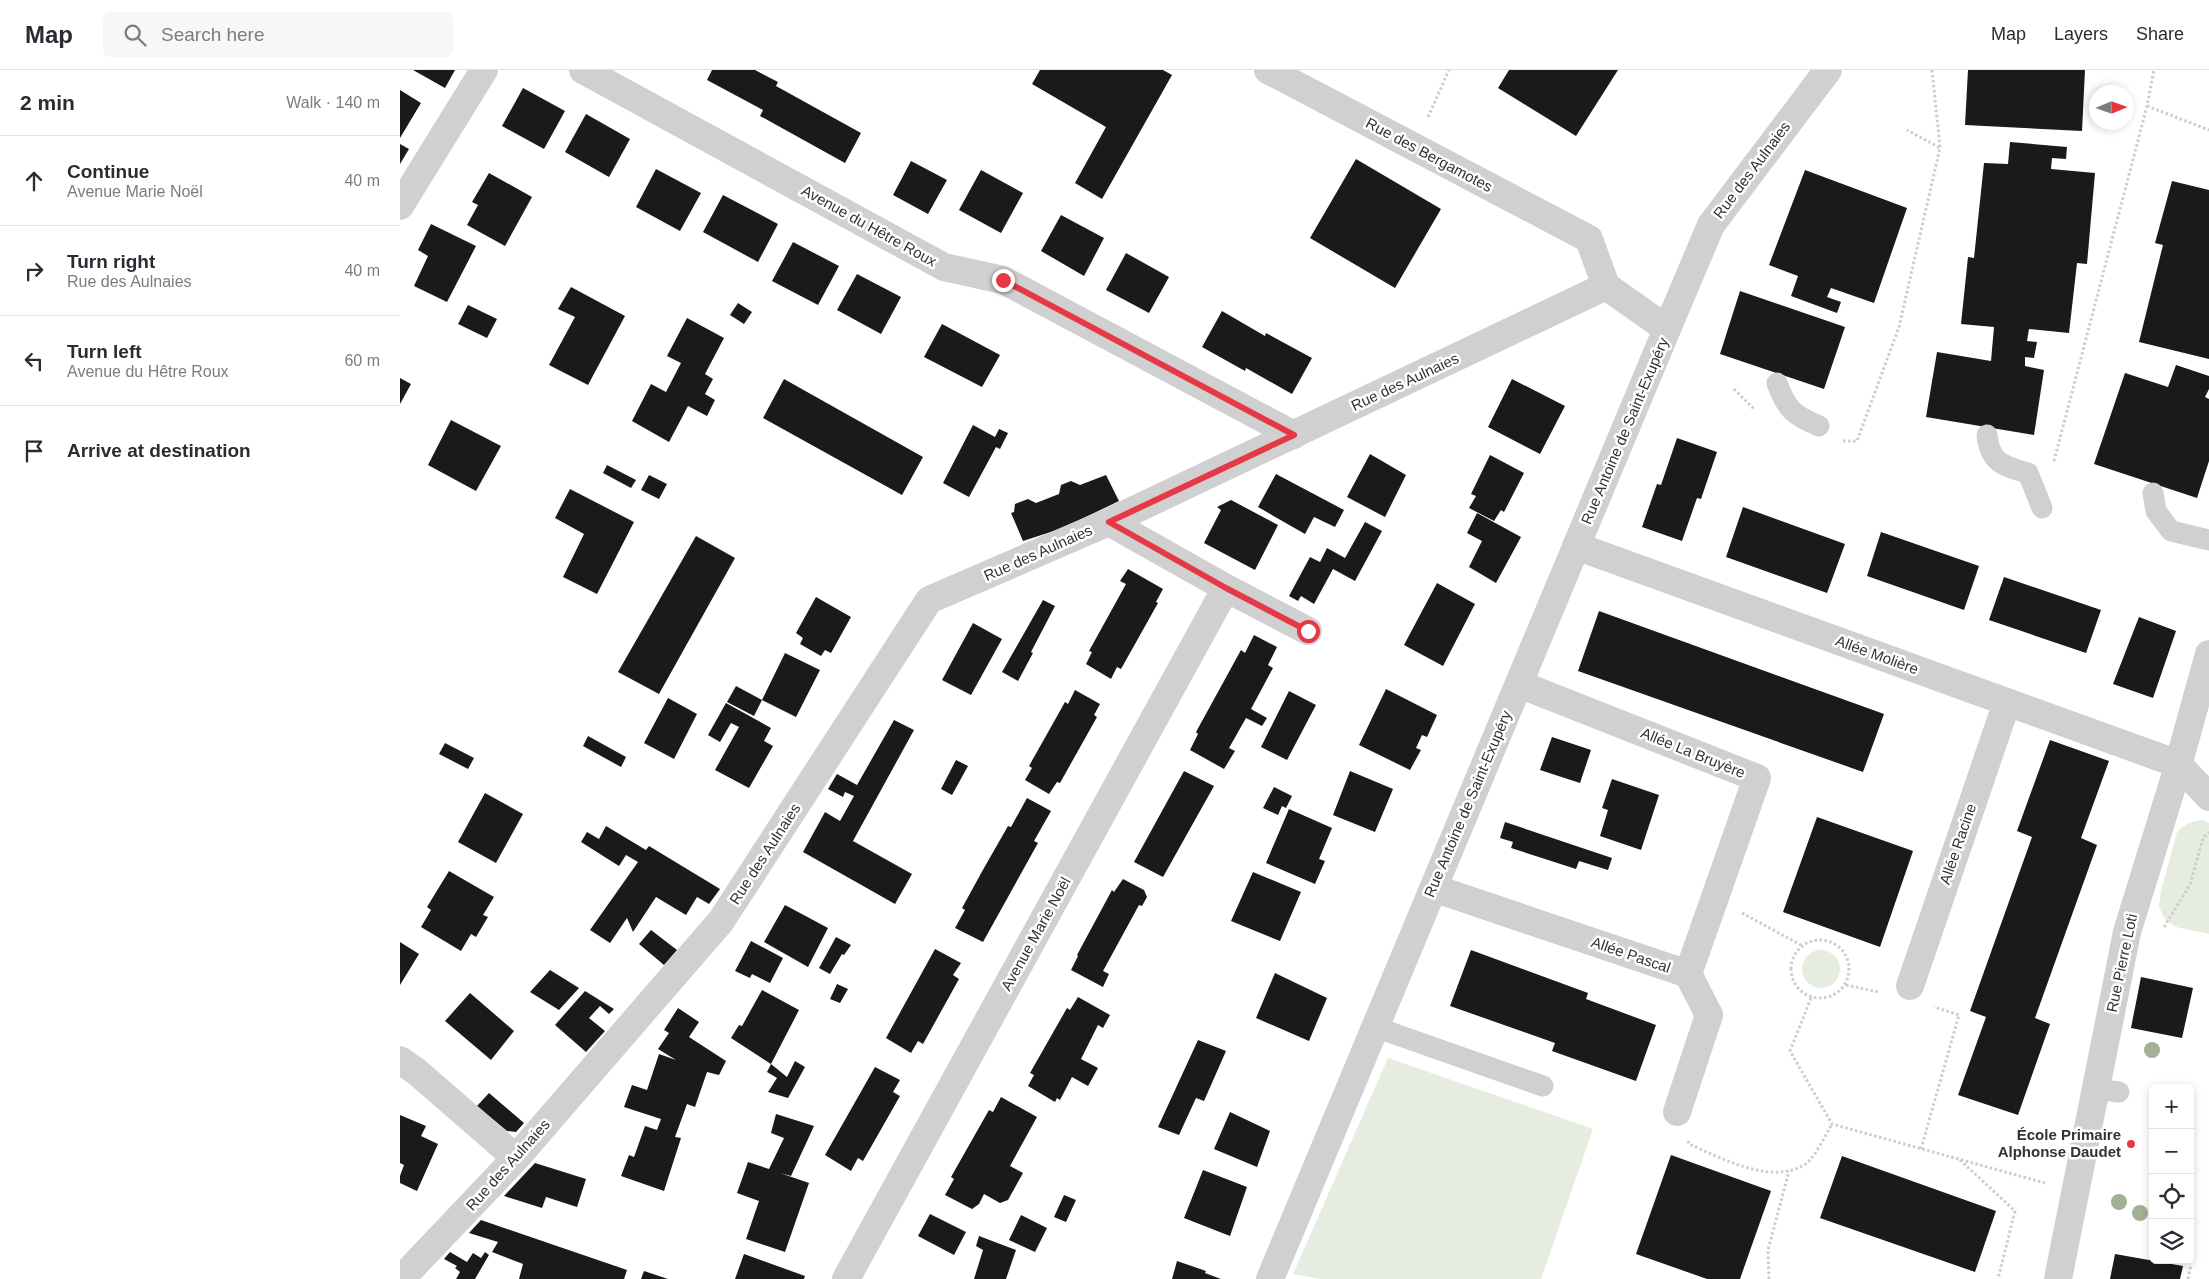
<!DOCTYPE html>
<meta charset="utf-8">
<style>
:root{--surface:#fff;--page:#f7f7f7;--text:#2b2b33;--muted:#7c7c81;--line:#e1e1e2}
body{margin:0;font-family:Arial,sans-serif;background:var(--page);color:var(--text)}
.controls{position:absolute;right:15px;bottom:15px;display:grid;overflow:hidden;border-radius:8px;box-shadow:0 2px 8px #0003}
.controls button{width:45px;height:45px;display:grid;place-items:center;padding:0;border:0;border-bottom:1px solid var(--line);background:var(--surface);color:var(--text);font:25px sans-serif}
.compass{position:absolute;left:1689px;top:15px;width:45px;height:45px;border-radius:50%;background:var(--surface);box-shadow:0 2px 8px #0003;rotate:88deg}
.stop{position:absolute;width:15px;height:15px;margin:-11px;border:4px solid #e63946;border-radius:50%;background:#fff}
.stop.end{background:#e63946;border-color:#fff;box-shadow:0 1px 5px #0008}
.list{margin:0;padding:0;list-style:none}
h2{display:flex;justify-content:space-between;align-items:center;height:65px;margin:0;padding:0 20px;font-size:21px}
h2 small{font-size:16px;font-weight:400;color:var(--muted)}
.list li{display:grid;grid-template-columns:32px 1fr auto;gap:15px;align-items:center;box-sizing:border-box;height:90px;padding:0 20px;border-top:1px solid var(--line)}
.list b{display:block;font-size:19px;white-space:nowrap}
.list p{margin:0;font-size:16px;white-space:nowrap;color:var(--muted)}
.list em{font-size:16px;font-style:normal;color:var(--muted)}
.icon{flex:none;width:28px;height:28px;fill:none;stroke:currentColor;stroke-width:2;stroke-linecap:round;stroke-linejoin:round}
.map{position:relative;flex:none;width:1809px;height:1209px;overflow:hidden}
header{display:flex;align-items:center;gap:30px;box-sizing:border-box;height:70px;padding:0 25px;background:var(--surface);border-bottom:1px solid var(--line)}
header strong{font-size:24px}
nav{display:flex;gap:28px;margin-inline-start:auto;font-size:18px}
.search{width:350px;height:45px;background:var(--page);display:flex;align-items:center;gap:12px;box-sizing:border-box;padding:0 18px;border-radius:8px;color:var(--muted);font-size:19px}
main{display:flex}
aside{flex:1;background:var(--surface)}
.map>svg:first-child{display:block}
.green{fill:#e6ecdf}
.building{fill:#1a1a1a}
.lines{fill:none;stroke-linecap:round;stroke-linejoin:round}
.path{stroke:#cdcdcd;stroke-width:3;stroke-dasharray:2.5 2.5;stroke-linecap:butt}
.service{stroke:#d0d0d0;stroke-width:21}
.minor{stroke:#d0d0d0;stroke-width:28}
.tree{fill:#a2b095}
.route{stroke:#e63946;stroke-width:6}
.poi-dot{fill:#e63946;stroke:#fff;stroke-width:2}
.labels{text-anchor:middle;stroke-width:5;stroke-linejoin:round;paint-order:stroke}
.street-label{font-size:15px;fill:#333;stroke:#fff}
.poi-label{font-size:15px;font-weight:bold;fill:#333;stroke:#fff;text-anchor:end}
</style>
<header>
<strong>Map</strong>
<div class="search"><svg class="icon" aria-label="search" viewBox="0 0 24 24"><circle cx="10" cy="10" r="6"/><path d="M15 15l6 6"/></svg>Search here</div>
<nav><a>Map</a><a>Layers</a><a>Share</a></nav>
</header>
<main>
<aside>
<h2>2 min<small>Walk · 140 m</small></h2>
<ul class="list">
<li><svg class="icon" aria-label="ahead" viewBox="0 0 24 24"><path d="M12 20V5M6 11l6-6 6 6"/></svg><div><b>Continue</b><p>Avenue Marie Noël</p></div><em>40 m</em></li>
<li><svg class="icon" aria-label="right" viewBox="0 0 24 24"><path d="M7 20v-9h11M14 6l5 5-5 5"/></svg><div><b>Turn right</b><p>Rue des Aulnaies</p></div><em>40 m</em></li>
<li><svg class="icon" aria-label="left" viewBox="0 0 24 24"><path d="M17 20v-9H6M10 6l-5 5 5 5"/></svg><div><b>Turn left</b><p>Avenue du Hêtre Roux</p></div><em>60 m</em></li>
<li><svg class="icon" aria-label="arrive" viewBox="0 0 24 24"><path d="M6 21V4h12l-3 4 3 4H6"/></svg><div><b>Arrive at destination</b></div></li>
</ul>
</aside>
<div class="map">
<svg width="1809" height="1209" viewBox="0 0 1809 1209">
<rect width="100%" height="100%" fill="#fff"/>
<!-- green -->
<path class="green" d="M 1803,750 L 1809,753 L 1809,864 L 1776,857 L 1765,849 L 1759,837 L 1761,821 L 1777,762 C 1785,754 1791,751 1803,750 Z
M1402 899a19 19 0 1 1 38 0a19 19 0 1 1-38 0Z
M 988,988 L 1193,1059 L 1141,1209 L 920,1209 L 893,1204 Z"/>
<!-- building -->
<path class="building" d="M 13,0 L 55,0 L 45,18 Z
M 312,0 L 355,0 L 378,12 L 376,16 L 461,63 L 445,93 L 360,46 L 363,40 L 307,10 Z
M 640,0 L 763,0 L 772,5 L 702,129 L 675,113 L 706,57 L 632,14 Z
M 1109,0 L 1218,0 L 1176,66 L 1098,18 Z
M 1568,0 L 1685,0 L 1682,61 L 1565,55 Z
M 123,18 L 165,41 L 144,79 L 102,56 Z
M 0,20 L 21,33 L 0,68 Z
M 186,44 L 230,69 L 209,107 L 165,82 Z
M 1610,72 L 1667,77 L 1666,89 L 1652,88 L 1651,99 L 1695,103 L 1687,194 L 1677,193 L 1669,263 L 1629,259 L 1627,271 L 1637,272 L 1634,288 L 1625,287 L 1625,296 L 1644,300 L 1634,365 L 1526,347 L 1537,282 L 1591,291 L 1594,257 L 1561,254 L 1568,187 L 1574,188 L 1584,93 L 1608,94 Z
M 0,74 L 9,79 L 0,94 Z
M 956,89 L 1041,139 L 995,218 L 910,168 Z
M 511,91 L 547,110 L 528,144 L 493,125 Z
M 256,99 L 301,123 L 280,161 L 236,137 Z
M 581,100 L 623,123 L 601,163 L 559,140 Z
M 1405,100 L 1507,138 L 1474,233 L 1431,218 L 1427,227 L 1441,232 L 1437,243 L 1391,226 L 1398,206 L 1369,195 Z
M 89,103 L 132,127 L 105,176 L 67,155 L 78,135 L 72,132 Z
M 1772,111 L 1809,120 L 1809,289 L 1739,272 L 1763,175 L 1755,173 Z
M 323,125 L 378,154 L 358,192 L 303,162 Z
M 661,145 L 704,168 L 684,206 L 641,181 Z
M 31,154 L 76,176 L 47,232 L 14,216 L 28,186 L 18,180 Z
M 393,172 L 439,196 L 418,235 L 372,211 Z
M 726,183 L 769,207 L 749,243 L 706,220 Z
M 457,204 L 501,227 L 481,264 L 437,240 Z
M 171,217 L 225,246 L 188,315 L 149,295 L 175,247 L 158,239 Z
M 1340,221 L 1445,257 L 1424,319 L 1320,284 Z
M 338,233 L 352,242 L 344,254 L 330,245 Z
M 68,235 L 97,249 L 87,268 L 58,254 Z
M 822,241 L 865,266 L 866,263 L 912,288 L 892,324 L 846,298 L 845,301 L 802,277 Z
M 287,248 L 324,268 L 305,304 L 313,309 L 305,324 L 315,330 L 307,346 L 288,336 L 269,372 L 232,351 L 251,314 L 266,322 L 281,293 L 267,286 Z
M 542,254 L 600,285 L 582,317 L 524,287 Z
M 1776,295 L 1809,306 L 1809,319 L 1805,327 L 1809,329 L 1809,391 L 1797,428 L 1694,394 L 1725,303 L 1768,317 Z
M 0,308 L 11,314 L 0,334 Z
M 384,309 L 523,387 L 502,425 L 363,348 Z
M 1112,309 L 1165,336 L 1140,384 L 1088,357 Z
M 51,350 L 101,376 L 76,421 L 28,395 Z
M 573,355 L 595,367 L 599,359 L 608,363 L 600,379 L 596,377 L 569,427 L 543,413 Z
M 1277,368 L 1317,382 L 1301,429 L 1297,428 L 1282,471 L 1242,457 L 1257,414 L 1261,415 Z
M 970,384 L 1006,405 L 985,447 L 947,427 Z
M 1090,385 L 1124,403 L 1104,442 L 1101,440 L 1094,451 L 1069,438 L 1076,426 L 1071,424 Z
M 207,395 L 236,410 L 231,418 L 203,403 Z
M 876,404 L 944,440 L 935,457 L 914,447 L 905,464 L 858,437 Z
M 249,405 L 267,414 L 259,429 L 241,420 Z
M 706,405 L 719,431 L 663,458 L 623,471 L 611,443 L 614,442 L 615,434 L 628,429 L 636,433 L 659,424 L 661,415 L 671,411 L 680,415 Z
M 170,419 L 234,452 L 197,524 L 163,507 L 184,464 L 155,448 Z
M 831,430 L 878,455 L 855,500 L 804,473 L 821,440 L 817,437 Z
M 1343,437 L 1445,474 L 1427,523 L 1326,487 Z
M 1077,443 L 1121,467 L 1096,513 L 1069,497 L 1082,471 L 1067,463 Z
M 965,452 L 982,461 L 955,511 L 933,499 L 914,534 L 901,526 L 898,531 L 889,526 L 910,487 L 920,492 L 927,478 L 945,488 Z
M 1481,462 L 1579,496 L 1564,540 L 1467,506 Z
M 296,466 L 335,488 L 259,624 L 218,602 Z
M 728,499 L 763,519 L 756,532 L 758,533 L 721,599 L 717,597 L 711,609 L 686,594 L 692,582 L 689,581 L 726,514 L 720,511 Z
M 1604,507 L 1701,540 L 1686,583 L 1589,550 Z
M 1037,513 L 1075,534 L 1043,596 L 1004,575 Z
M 416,527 L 451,547 L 431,583 L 425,580 L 421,586 L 400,574 L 403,568 L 396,563 Z
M 643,530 L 655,536 L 631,582 L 633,583 L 618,611 L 602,602 Z
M 1199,541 L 1484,644 L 1463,702 L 1178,601 Z
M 1739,547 L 1776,561 L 1753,628 L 1713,614 Z
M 573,553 L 602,569 L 571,625 L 542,610 Z
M 854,565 L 877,577 L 868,595 L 873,598 L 851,639 L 867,648 L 862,656 L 846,648 L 829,678 L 835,681 L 824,699 L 790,680 L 798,664 L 796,662 L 841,580 L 845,583 Z
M 385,583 L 420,600 L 396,647 L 362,630 L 354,646 L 327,632 L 336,616 L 362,630 Z
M 986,619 L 1037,645 L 1027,667 L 1022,665 L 1016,678 L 1021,680 L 1010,700 L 959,675 Z
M 675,620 L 700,634 L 694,645 L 697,647 L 660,713 L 657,712 L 649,724 L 625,710 L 632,698 L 629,696 L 665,632 L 668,634 Z
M 889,621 L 916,635 L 887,690 L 861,677 Z
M 268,628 L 297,644 L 274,689 L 244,673 Z
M 326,633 L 371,658 L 364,671 L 373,676 L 349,718 L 315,700 L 339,657 L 331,653 L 320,672 L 308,665 Z
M 494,650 L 514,660 L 453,771 L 512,804 L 495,834 L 403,782 L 425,742 L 440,751 L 454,726 L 445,722 L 443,727 L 428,719 L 437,704 L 457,715 Z
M 188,666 L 226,687 L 221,697 L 183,676 Z
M 1152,667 L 1191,680 L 1180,713 L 1140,700 Z
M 1650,670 L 1709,691 L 1681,768 L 1697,775 L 1635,948 L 1650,954 L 1618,1045 L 1558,1025 L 1586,947 L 1570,941 L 1632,767 L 1617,761 Z
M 45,673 L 74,688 L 68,699 L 39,684 Z
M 556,690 L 568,696 L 552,725 L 541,719 Z
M 784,701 L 814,716 L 763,807 L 734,792 Z
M 950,701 L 993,719 L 975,762 L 933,745 Z
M 1212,709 L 1259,725 L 1241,780 L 1200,766 L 1208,740 L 1202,738 Z
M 874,717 L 892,726 L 886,738 L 882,736 L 878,745 L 863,738 Z
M 85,723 L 123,744 L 96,793 L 58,772 Z
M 627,728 L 651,741 L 634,771 L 638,773 L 583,872 L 555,858 L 565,840 L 562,838 L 584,798 L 608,756 L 611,757 Z
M 889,739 L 932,758 L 919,789 L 925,791 L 915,814 L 866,793 Z
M 1417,747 L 1513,781 L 1480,877 L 1383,842 Z
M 1105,752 L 1212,788 L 1208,800 L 1179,791 L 1176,799 L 1111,778 L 1113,772 L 1100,768 Z
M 206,756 L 246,780 L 249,776 L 320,819 L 309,834 L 297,827 L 286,845 L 256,827 L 233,862 L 227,848 L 210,873 L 190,860 L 238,792 L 226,785 L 219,796 L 181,772 L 187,762 L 199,769 Z
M 49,801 L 94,827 L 83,845 L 88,847 L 76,867 L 71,864 L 61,881 L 21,857 L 31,840 L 27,837 Z
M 853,802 L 901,822 L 880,871 L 831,851 Z
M 723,809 L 744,820 L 747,827 L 742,836 L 739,835 L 703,901 L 709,904 L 703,917 L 671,900 L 678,886 L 677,885 L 712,820 L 714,822 Z
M 385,835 L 428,858 L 408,897 L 364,872 Z
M 251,860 L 277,880 L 264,895 L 239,874 Z
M 436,867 L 451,875 L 444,885 L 442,884 L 430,904 L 419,898 Z
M 351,871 L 383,888 L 370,913 L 352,904 L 350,908 L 335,901 Z
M 0,872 L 19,884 L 0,915 Z
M 535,879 L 561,893 L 553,905 L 559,909 L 523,974 L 518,971 L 511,983 L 486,968 Z
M 1071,880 L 1188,923 L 1186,929 L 1256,955 L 1236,1011 L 1152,981 L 1155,973 L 1050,936 Z
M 150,900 L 179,918 L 159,940 L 130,922 Z
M 875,903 L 927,928 L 909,971 L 856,948 Z
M 1741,907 L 1793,918 L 1782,968 L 1731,958 Z
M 437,914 L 448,919 L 440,933 L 430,929 Z
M 362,920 L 399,940 L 371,994 L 387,1007 L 395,991 L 405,997 L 388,1028 L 368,1022 L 377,1008 L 367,1002 L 371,994 L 331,968 L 339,955 L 342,956 Z
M 185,921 L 214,939 L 209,944 L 200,936 L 189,948 L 205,961 L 186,982 L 155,955 Z
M 70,923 L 114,961 L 91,990 L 45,951 Z
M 678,927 L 710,945 L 703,958 L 698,955 L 681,989 L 698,998 L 688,1016 L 672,1007 L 660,1030 L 657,1028 L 655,1032 L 628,1016 L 634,1005 L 630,1003 L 667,938 L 670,940 Z
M 278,938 L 299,952 L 289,967 L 326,991 L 319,1005 L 307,1002 L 295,1037 L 287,1034 L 275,1067 L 281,1068 L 264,1121 L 221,1106 L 229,1085 L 234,1087 L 245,1056 L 257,1060 L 261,1049 L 224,1037 L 232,1015 L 247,1020 L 259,984 L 276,990 L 258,979 L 269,963 L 264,960 Z
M 798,970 L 826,981 L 804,1031 L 796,1028 L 779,1065 L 758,1057 Z
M 475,997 L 500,1010 L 493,1022 L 500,1026 L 463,1091 L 458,1088 L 451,1101 L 425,1085 Z
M 89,1023 L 124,1053 L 116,1062 L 107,1061 L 77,1036 Z
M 601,1027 L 637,1047 L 610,1096 L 623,1103 L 608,1130 L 600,1133 L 584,1124 L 579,1134 L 572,1139 L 545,1125 L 554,1109 L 551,1107 L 589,1040 L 593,1042 Z
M 830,1042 L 870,1061 L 857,1097 L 814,1079 Z
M 376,1044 L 414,1056 L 391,1106 L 380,1103 L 409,1113 L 385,1182 L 346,1169 L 359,1131 L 337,1123 L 348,1092 L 369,1099 L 384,1068 L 371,1063 Z
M 0,1045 L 26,1056 L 21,1066 L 38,1074 L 17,1121 L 0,1113 L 0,1106 L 4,1095 L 0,1093 Z
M 1271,1085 L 1371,1121 L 1340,1209 L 1307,1209 L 1236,1184 Z
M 1442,1086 L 1596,1141 L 1575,1202 L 1420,1148 Z
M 135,1093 L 186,1109 L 177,1137 L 146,1127 L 142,1138 L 104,1126 Z
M 803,1100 L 847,1117 L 830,1166 L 784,1148 Z
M 664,1125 L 676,1130 L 666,1152 L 654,1147 Z
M 530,1144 L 566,1162 L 554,1185 L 518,1166 Z
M 621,1145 L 647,1158 L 635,1182 L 609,1170 Z
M 81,1150 L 227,1200 L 224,1209 L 119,1209 L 123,1194 L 92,1182 L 98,1172 L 69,1163 Z
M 579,1166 L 616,1180 L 606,1209 L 574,1209 L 583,1180 L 576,1176 Z
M 50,1182 L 67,1192 L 73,1183 L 81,1188 L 85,1182 L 89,1185 L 75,1209 L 56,1209 L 60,1202 L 55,1198 L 57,1196 L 44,1189 Z
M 344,1184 L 405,1206 L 404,1209 L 335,1209 Z
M 1715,1184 L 1783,1196 L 1780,1209 L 1710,1209 Z
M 777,1191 L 806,1201 L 805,1203 L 821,1209 L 772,1209 Z
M 244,1201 L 268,1209 L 241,1209 Z"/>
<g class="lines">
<!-- path -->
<path class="path" d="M 1532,0 L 1540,77
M 1747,36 L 1809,60
M 1028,47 L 1049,0
M 1334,319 L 1354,339
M 1443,371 L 1457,371 L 1499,257 L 1540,78 L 1507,60
M 1654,391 L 1747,36 L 1754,0
M 1342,843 L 1401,875
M 1764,857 L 1790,815 L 1803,768 L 1809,762
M1391 899a29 29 0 1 1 58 0a29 29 0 1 1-58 0Z
M 1446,915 L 1479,922
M 1411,928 L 1390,981 L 1432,1054 L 1645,1113
M 1288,1071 L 1289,1074 C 1321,1088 1374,1117 1407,1093 C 1415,1087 1426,1064 1432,1054
M 1521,1079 L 1559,945 L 1534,937
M 1560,1090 L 1615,1141 L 1598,1209
M 1369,1209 L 1368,1180 L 1389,1101
M 1788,1209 L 1791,1194"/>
<!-- service -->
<path class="service" d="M 1377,313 C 1387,340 1393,345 1419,356
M 1587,365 C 1590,393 1603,396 1628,403 L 1642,438
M 1753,423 L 1756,441 L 1771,461 L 1809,470
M 975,957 L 1143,1016
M 1696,1019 L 1719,1022"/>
<!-- minor -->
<path class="minor" d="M 183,0 L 544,197 L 603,210 L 894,365
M 868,0 L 1189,169 L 1206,216
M 0,136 L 84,0
M 1206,216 L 1267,259 L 1311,155 L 1428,0
M 709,452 L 826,518 L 908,561
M 1176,476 L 1778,694 L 1809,727
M 1119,614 L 1357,708 L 1288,904
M 1033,818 L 1288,904 L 1309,945 L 1277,1042
M 1510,916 L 1607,632
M 0,990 L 17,1002 L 116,1088
M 1,1209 L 116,1088 L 321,851 L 529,530 L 709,452 L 1206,216
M 446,1209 L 826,518
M 870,1209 L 1267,259
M 1658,1209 L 1727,862 L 1774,710 L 1809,584"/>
</g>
<!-- trees -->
<g class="tree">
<circle cx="1752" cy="980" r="8"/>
<circle cx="1719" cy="1132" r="8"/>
<circle cx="1740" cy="1143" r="8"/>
</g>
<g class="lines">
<!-- route -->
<path class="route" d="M 603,210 L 894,365 L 709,452 L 826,518 L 908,561"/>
</g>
<!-- markers -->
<circle class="poi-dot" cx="1731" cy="1074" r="5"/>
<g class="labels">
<!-- street labels -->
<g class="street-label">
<text transform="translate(1029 85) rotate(28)" y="5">Rue des Bergamotes</text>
<text transform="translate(1352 100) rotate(-53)" y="5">Rue des Aulnaies</text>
<text transform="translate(469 156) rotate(29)" y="5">Avenue du Hêtre Roux</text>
<text transform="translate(1005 312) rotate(-25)" y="5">Rue des Aulnaies</text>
<text transform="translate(1225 361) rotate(-67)" y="5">Rue Antoine de Saint-Exupéry</text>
<text transform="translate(638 483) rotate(-24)" y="5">Rue des Aulnaies</text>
<text transform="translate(1477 585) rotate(20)" y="5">Allée Molière</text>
<text transform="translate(1293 683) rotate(22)" y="5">Allée La Bruyère</text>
<text transform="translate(1068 734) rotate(-67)" y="5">Rue Antoine de Saint-Exupéry</text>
<text transform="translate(1558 774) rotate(-71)" y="5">Allée Racine</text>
<text transform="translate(365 784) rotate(-57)" y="5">Rue des Aulnaies</text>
<text transform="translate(636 864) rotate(-61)" y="5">Avenue Marie Noël</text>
<text transform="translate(1231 885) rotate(19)" y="5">Allée Pascal</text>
<text transform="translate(1722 893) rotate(-78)" y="5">Rue Pierre Loti</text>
<text transform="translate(108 1095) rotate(-48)" y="5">Rue des Aulnaies</text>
</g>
<!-- poi labels -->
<g class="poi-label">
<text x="1721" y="1070">École Primaire<tspan x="1721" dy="17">Alphonse Daudet</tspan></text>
</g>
</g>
</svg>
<div class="controls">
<button>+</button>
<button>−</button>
<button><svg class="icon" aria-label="locate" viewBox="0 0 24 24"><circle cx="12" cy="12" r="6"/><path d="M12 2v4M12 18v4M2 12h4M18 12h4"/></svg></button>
<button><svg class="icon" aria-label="layers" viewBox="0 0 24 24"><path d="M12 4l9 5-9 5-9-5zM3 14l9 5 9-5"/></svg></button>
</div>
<svg class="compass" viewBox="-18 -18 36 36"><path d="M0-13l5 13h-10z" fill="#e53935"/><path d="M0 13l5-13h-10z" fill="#7c7c81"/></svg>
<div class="stop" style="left:908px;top:561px"></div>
<div class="stop end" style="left:603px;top:210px"></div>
</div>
</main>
